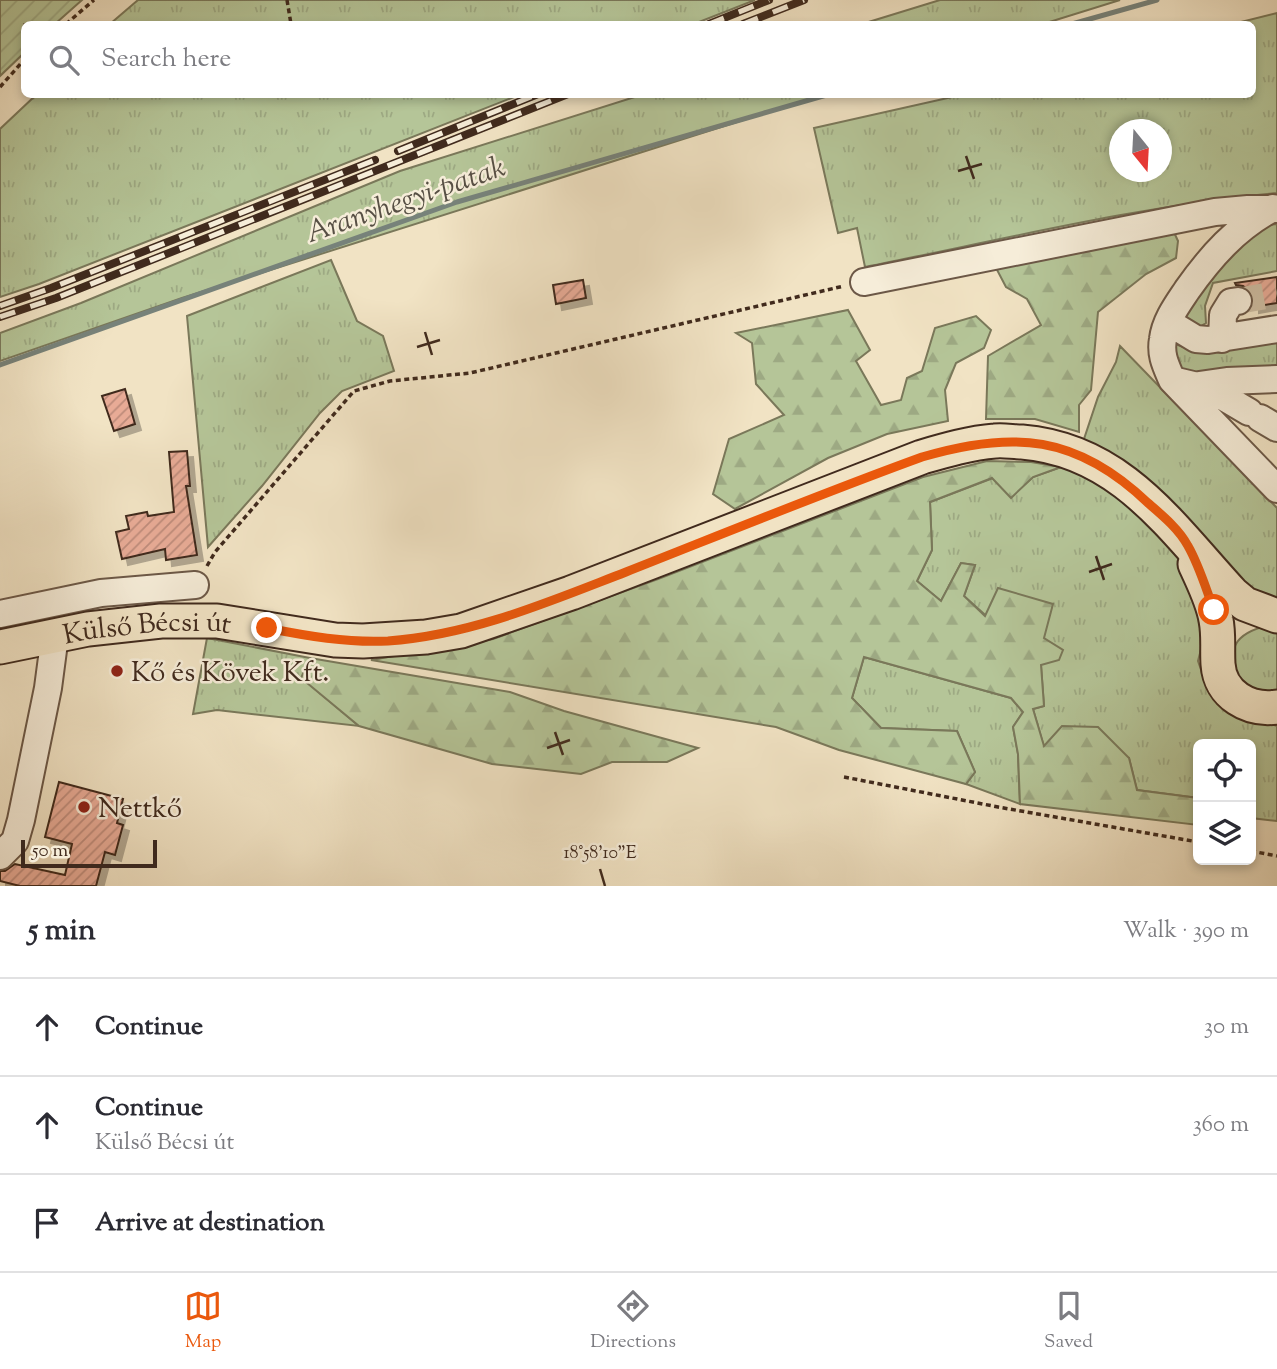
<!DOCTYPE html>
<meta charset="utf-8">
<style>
:root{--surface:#fff;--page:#f7f7f7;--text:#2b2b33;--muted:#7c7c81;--line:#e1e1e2;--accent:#ea580c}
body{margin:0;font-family:"Sorts Mill Goudy",serif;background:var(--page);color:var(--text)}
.controls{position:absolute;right:21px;bottom:21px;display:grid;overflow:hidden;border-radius:10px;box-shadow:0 4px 10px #0003}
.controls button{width:63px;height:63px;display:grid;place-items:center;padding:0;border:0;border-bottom:2px solid var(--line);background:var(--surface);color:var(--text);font:35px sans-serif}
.compass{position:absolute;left:1109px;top:119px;width:63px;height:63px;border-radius:50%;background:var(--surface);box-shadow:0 4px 10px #0003;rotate:162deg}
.scale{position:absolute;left:21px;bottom:18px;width:136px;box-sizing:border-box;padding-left:7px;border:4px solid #402a1d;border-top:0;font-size:19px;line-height:24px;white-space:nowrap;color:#402a1d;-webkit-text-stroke:5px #f6edd9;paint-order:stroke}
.stop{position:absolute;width:21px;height:21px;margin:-16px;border:5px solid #ea580c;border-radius:50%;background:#fff}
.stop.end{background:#ea580c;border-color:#fff;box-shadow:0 2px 7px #0008}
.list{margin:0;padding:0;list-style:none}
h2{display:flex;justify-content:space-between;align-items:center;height:91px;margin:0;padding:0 28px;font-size:30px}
h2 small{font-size:23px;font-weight:400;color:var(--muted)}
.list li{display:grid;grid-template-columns:46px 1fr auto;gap:21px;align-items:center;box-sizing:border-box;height:98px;padding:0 28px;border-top:2px solid var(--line)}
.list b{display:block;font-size:26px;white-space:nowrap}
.list p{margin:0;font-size:23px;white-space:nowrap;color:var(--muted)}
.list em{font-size:23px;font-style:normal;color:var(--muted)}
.icon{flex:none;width:38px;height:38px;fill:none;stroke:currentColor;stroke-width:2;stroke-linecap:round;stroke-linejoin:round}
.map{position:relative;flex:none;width:1277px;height:886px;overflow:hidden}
.search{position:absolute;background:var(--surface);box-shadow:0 4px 10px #0003;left:21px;right:21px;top:21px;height:77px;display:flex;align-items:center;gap:18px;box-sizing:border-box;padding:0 24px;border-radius:10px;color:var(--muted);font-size:26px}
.sheet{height:385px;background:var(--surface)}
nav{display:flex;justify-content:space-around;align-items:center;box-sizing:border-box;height:98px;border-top:2px solid var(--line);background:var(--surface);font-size:19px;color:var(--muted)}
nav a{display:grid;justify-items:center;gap:4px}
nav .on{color:var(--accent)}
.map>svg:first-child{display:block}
.grass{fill:url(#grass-tufts);stroke:#7a785a;stroke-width:2;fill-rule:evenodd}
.forest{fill:url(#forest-firs);stroke:#7a785a;stroke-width:2}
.garden{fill:url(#garden-furrows);stroke:#7a785a;stroke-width:2}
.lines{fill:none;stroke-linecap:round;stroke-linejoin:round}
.stream{stroke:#77827a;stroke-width:5}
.building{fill:url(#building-hatch);stroke:#402a1d;stroke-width:2;filter:url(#shadow)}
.minor-tunnel{stroke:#cebea3;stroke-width:26;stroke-dasharray:26 13;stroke-linecap:butt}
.minor-casing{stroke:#6c5847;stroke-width:30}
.major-casing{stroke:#402a1d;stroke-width:37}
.path{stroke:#402a1d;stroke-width:3.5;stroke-dasharray:5 3.5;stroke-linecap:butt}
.minor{stroke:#f6edd9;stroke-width:26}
.major{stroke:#f1e3c4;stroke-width:33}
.rail-casing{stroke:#402a1d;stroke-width:8}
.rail{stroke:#f6edd9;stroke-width:5;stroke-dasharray:16;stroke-linecap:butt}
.route{stroke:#ea580c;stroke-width:9}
.ticks{fill:none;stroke:#402a1d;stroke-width:2.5}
.poi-dot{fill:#8f2418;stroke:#f6edd9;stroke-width:2.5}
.labels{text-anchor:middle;stroke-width:5;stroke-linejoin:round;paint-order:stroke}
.street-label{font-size:28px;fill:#402a1d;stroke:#f6edd9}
.poi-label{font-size:28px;fill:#402a1d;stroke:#f6edd9;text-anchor:start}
.water-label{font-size:30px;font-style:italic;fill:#574f44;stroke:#f6edd9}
.ticks-label{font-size:18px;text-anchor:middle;fill:#402a1d;stroke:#f6edd9;stroke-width:5;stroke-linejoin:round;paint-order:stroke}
</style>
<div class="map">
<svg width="1277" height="886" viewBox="0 0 1277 886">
<defs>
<pattern id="grass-tufts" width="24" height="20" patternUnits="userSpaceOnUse" patternTransform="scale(1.75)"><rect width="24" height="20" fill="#b5c598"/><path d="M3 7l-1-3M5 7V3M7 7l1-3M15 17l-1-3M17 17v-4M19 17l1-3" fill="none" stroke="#9da983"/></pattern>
<pattern id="forest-firs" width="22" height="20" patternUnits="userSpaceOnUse" patternTransform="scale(1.75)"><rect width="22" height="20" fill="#b5c598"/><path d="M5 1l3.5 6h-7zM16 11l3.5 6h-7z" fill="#9da983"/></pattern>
<pattern id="garden-furrows" width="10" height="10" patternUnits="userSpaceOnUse" patternTransform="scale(1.75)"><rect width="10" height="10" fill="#b5c598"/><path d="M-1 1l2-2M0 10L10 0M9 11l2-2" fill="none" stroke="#9da983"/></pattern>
<pattern id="building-hatch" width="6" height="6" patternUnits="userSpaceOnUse" patternTransform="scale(1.75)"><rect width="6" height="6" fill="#e8ab96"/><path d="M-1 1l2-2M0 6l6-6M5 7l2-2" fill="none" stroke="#bd8b7a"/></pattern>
<filter id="shadow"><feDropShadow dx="6" dy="6" stdDeviation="0" flood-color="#0004"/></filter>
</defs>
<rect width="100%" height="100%" fill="#f1e3c4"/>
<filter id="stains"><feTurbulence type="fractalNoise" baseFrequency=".00286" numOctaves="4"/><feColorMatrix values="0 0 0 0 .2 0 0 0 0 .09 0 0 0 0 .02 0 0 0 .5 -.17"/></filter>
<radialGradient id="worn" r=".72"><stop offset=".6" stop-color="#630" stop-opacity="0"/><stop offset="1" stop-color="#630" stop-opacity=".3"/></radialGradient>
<!-- grass -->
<path class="grass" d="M 138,0 L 755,0 L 694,24 L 110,24 Z
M 940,0 L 1120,0 L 1043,24 L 862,24 Z
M 1277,13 L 1277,193 C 1138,206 1001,240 865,267 L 857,228 L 838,233 L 814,128 L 961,95 L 1252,94 L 1252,24 L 1233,24 ZM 1120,130 L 1162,130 L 1162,172 L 1120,172 Z
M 36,95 L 36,94 L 519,95 L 39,284 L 0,297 L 0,129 Z
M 641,95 L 822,95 L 182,298 L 0,361 L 0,333 L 81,303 L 400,171 Z
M 1277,224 L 1277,271 L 1213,283 L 1205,306 L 1206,323 L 1194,330 L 1174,317 L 1260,226 Z
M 331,260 L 357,321 L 383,336 L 394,371 L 342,391 L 320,413 L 262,486 L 208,547 L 187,316 Z
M 1277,337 L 1277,372 L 1184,380 L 1172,372 L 1175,344 L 1192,350 Z
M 1120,346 L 1277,508 L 1277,601 L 1261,599 L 1083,442 L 1098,397 L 1116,362 Z
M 1061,467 L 1089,472 L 1118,491 L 1176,553 L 1201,602 L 1207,626 L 1198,661 L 1208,690 L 1230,714 L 1258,719 L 1277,726 L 1277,821 L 1251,818 L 1251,744 L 1198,744 L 1198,798 L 1137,790 L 1129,758 L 1044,747 L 1033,709 L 1044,706 L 1041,665 L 964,596 L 975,565 L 961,563 L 941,601 L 917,581 L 932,550 L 930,502 L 993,478 L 1011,497 L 1033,477 Z
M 1262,627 L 1277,629 L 1277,694 L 1268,696 L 1237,682 C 1230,653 1229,637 1262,627 Z
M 207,638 L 310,658 L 302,678 L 359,726 L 217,710 L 193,714 Z
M 864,657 L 1011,698 L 1023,712 L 1013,727 L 1018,754 L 1020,804 L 966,784 L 975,772 L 957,731 L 881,728 L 852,698 Z"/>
<!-- forest -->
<path class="forest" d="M 1172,228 L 1178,241 L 1176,258 L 1146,274 L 1098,312 L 1091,390 L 1079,405 L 1079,432 L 1035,419 L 986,419 L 988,356 L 1041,325 L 1027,299 L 1006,287 L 995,266 Z
M 848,310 L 870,350 L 856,361 L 881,405 L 901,400 L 907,378 L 922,371 L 935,328 L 976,316 L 991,330 L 984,348 L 956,363 L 945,390 L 948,421 L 887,434 L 828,458 L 735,509 L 713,494 L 729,439 L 784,415 L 756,384 L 752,343 L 736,333 Z
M 987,461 L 1031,462 L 1061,467 L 1033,477 L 1011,498 L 992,478 L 930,502 L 932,550 L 917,581 L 941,601 L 961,563 L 975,565 L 964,596 L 985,616 L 998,588 L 1053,604 L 1044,638 L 1063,650 L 1059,660 L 1041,665 L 1044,706 L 1033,709 L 1044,746 L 1062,726 L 1098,727 L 1129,758 L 1137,790 L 1198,798 L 1198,825 L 1020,804 L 1018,754 L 1013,727 L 1023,712 L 1011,698 L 864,657 L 852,698 L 881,728 L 957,731 L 975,772 L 966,784 L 839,750 L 776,727 L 371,660 L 493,639 L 658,579 L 923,477 Z
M 310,658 L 510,692 L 564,711 L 698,748 L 667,762 L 612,762 L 581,774 L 492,764 L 359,726 L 301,678 Z"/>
<!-- garden -->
<path class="garden" d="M 0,0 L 82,0 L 55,24 L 24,24 L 24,53 L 0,76 Z"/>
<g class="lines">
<!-- stream -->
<path class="stream" d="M 1072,24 L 1157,0
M 0,365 L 457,202 L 830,94"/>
</g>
<!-- building -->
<path class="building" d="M 1277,277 L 1277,303 L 1253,307 L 1253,298 L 1250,291 L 1243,286 L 1236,285 L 1235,283 Z
M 583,280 L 586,298 L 556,304 L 553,285 Z
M 125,389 L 135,424 L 114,431 L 102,396 Z
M 187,451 L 190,486 L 186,486 L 197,555 L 166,560 L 165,549 L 122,559 L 116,532 L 129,529 L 126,516 L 147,512 L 148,516 L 174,512 L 169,452 Z
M 59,782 L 123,799 L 117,823 L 123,825 L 115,855 L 105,852 L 96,886 L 20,886 L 0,881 L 0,871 L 5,871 L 15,864 L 65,875 L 72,844 L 45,837 Z"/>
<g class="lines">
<!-- minor-tunnel -->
<path class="minor-tunnel" d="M 1238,301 L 1277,294"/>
<!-- minor casing -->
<g class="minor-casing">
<path id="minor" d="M 864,282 L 1215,212 L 1248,209 L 1277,209
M 1168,322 L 1196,339 L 1208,340 L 1277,329
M 1222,339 L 1223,315 L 1231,302 L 1238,301
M 1172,380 L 1277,489
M 1199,385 L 1227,381 L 1277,379
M 1249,412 L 1210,389 L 1172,380 C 1166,366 1160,355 1163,339 C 1165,321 1177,305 1187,290 C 1211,256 1236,228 1273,208
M 1260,418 L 1277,428
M 0,614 L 101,593 L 195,585
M 0,856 L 15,841 L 21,820 L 48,688 L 55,635"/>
</g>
<!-- major casing -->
<g class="major-casing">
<g id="major">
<path d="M 1195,564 C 1203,582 1213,601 1216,620 C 1219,635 1217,650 1218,664 C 1220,695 1249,711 1277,707"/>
<path id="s1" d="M 0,647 L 88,629 L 161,621 L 217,621 L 335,640 L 363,641 L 426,637 L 461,631 L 571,593 L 922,457 C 946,450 970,443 995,441 C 1004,440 1013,442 1022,442 C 1121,450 1171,527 1233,594 L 1245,604 L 1277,616"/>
</g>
</g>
<!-- path -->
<path class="path" d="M 287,0 L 291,24
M 66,24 L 94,0
M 0,87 L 24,60
M 301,94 L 301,95
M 207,566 L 215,552 L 354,391 L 390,381 L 470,373 L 844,286
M 844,777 L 998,807 L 1198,842
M 1251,851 L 1277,856"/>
<!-- minor -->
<use href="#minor" class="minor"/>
<!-- major -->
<use href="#major" class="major"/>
<!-- rail casing -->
<g class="rail-casing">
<path id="rail" d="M 709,24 L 769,0
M 743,24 L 804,0
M 398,151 L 538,94
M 0,306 L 51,288 L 375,160
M 0,317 L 56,298 L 568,94"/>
</g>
<!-- rail -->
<use href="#rail" class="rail"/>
</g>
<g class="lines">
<!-- route -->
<path class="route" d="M 267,628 C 307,636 347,643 388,641 C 472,635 548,602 626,572 C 725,533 823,493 922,457 C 1013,430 1077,435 1148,503 C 1162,515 1179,529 1188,546 C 1199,565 1206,589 1214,610"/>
</g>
<!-- ticks -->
<path class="ticks" d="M 966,156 L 974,179M 958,171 L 982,164M 425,332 L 432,355M 417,347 L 440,340M 1096,556 L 1104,580M 1089,572 L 1112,564M 555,732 L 563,755M 547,748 L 570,740M 600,869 L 605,886"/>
<!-- markers -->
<g class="poi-dot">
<circle cx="117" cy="671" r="7"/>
<circle cx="84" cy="807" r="7"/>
</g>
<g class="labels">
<!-- street labels -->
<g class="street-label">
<text dy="10" stroke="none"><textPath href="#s1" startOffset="149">Külső Bécsi út</textPath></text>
</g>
<!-- poi labels -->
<g class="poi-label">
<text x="131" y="681">Kő és Kövek Kft.</text>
<text x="98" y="817">Nettkő</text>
</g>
<!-- water labels -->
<g class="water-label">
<text transform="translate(405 199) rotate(-19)" y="10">Aranyhegyi-patak</text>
</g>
</g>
<g class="ticks-label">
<text x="600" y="858">18°58'10"E</text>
</g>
<rect width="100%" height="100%" filter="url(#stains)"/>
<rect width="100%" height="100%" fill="url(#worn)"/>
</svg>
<div class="controls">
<button><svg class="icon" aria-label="locate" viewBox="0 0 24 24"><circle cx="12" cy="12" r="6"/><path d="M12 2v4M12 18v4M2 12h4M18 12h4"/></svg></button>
<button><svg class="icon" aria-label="layers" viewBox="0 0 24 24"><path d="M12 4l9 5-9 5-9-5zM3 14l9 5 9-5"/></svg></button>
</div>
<svg class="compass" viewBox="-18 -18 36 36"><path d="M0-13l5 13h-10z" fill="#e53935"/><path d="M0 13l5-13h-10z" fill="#7c7c81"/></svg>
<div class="scale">50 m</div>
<div class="stop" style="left:1214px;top:610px"></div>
<div class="stop end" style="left:267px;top:628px"></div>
<div class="search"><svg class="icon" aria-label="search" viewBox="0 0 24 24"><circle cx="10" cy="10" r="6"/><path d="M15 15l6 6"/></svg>Search here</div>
</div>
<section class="sheet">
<h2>5 min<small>Walk · 390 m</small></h2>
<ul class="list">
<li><svg class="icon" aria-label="ahead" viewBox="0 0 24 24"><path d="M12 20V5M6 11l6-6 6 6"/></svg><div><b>Continue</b></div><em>30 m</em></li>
<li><svg class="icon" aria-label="ahead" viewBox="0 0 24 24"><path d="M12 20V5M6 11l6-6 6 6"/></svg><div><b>Continue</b><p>Külső Bécsi út</p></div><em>360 m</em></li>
<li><svg class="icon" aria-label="arrive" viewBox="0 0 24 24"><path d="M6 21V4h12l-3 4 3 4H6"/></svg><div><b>Arrive at destination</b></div></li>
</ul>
</section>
<nav>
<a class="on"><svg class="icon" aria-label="map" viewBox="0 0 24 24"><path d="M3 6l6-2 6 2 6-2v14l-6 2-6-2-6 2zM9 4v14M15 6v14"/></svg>Map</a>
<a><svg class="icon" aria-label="directions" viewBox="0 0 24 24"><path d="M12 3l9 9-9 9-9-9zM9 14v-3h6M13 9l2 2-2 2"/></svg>Directions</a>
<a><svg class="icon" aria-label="saved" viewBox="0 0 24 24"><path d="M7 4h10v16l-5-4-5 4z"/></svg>Saved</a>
</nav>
